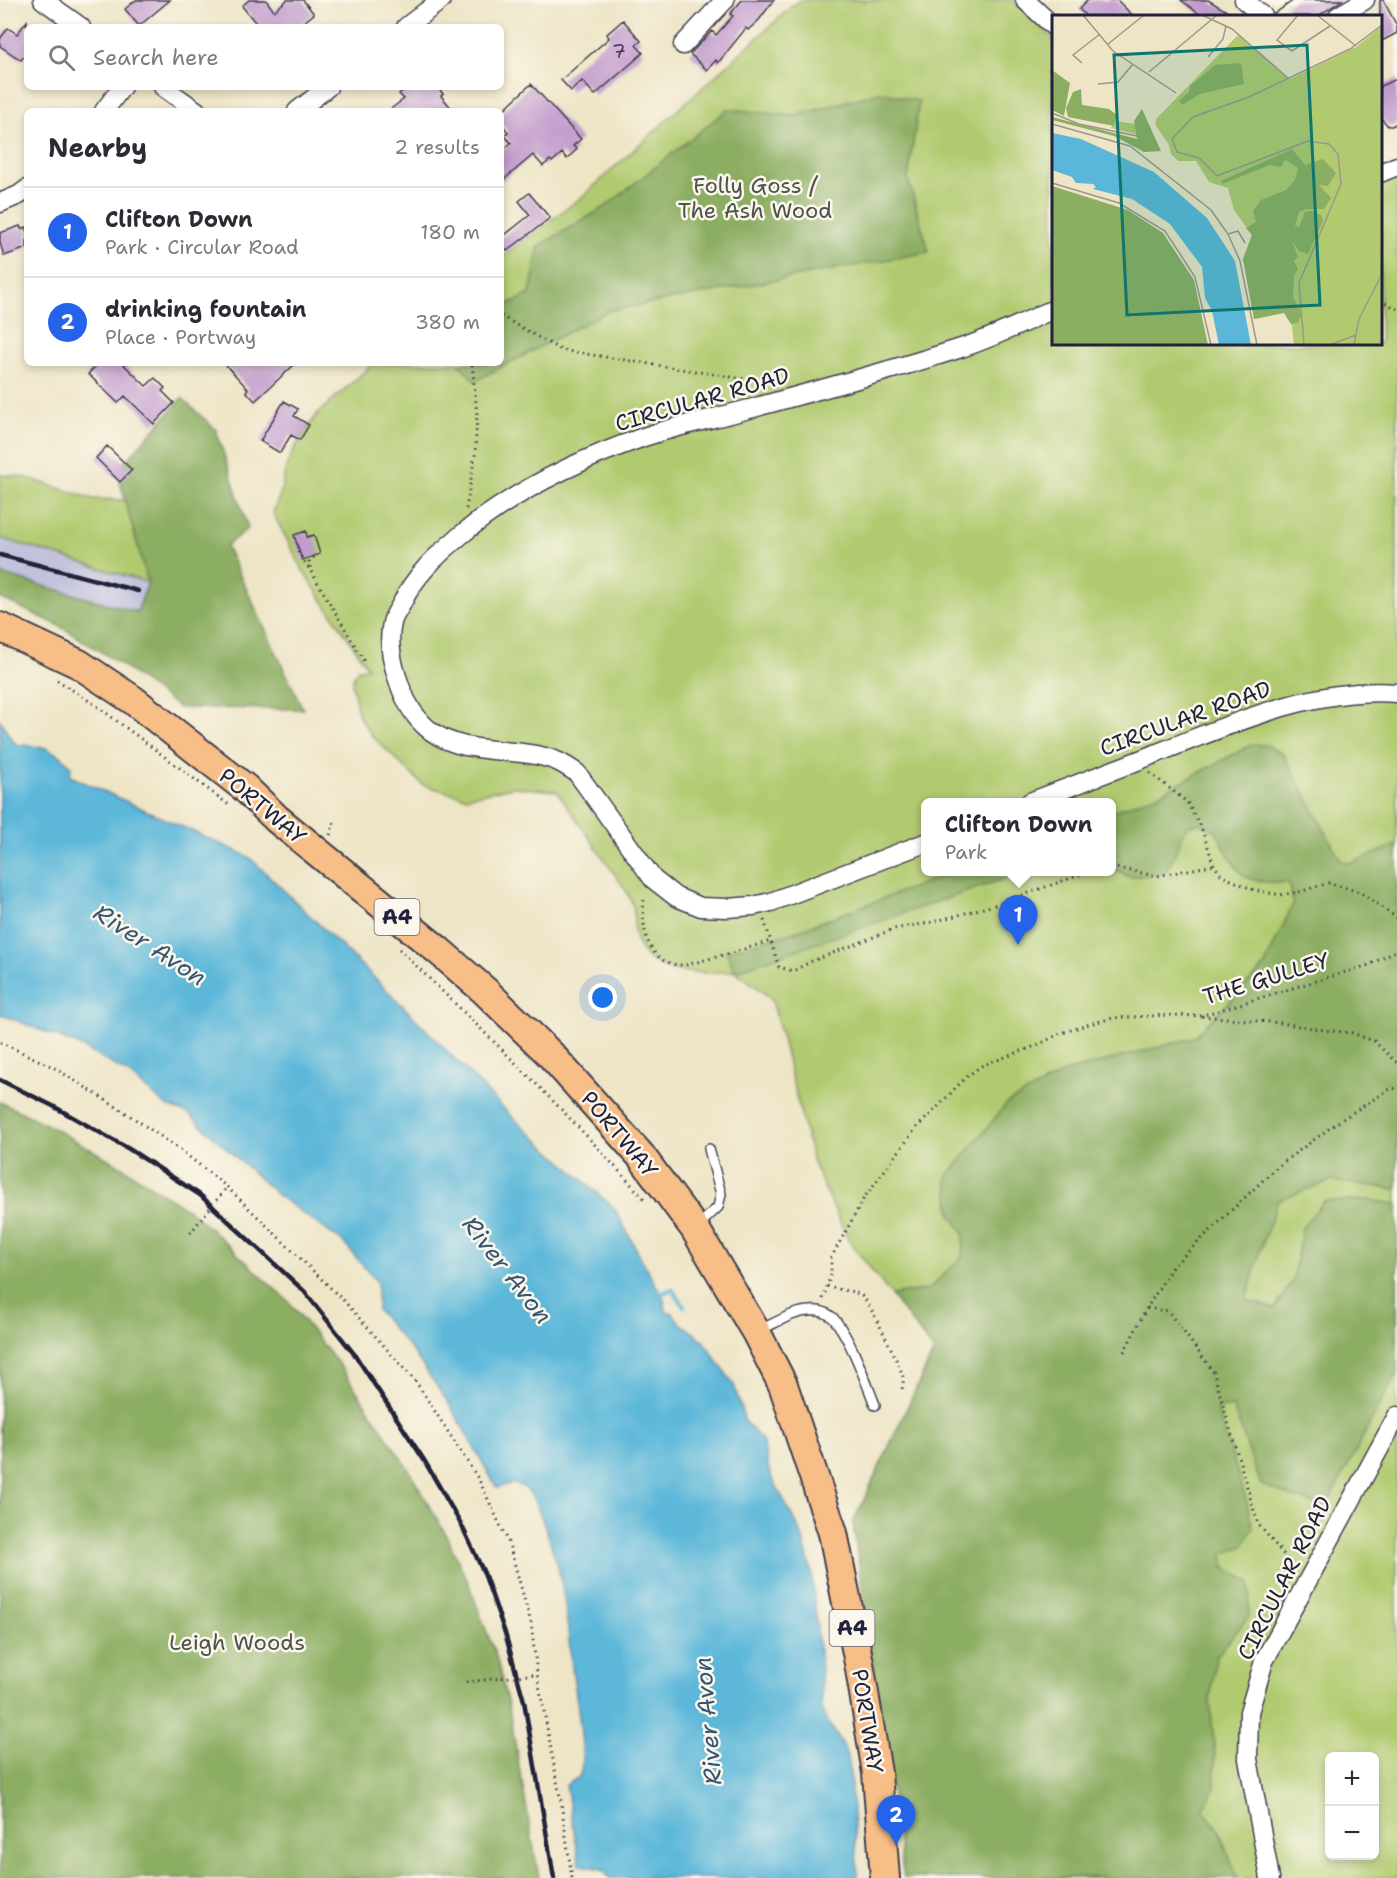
<!DOCTYPE html>
<meta charset="utf-8">
<style>
:root{--surface:#fff;--page:#f2f2f3;--text:#2b2b33;--muted:#7c7c81;--line:#e1e1e2;--accent:#2563eb}
body{margin:0;font-family:"Shantell Sans",sans-serif;background:var(--page);color:var(--text)}
.controls{position:absolute;right:18px;bottom:18px;display:grid;overflow:hidden;border-radius:9px;box-shadow:0 3px 9px #0003}
.controls button{width:54px;height:54px;display:grid;place-items:center;padding:0;border:0;border-bottom:2px solid var(--line);background:var(--surface);color:var(--text);font:30px sans-serif}
.you{position:absolute;left:603px;top:998px;width:21px;height:21px;margin:-15px;border:4px solid #fff;border-radius:50%;background:#1a73e8;box-shadow:0 0 0 9px #1a73e833}
.badge{display:grid;place-items:center;width:39px;height:39px;border-radius:50%;background:var(--accent);color:#fff;font-size:20px;font-weight:700}
.pin{position:absolute;translate:-50% -50px;filter:drop-shadow(0 2px 3px #0008)}
.pin::after{content:'';position:absolute;top:32px;width:21px;height:18px;background:inherit;clip-path:polygon(0 0,100% 0,50% 100%)}
.popup{position:absolute;left:921px;top:798px;width:195px;height:78px;box-sizing:border-box;display:grid;place-content:center;border-radius:9px;background:var(--surface);filter:drop-shadow(0 2px 4px #0005);font-size:20px;white-space:nowrap;color:var(--muted)}
.popup b{font-size:22px;color:var(--text)}
.popup::after{content:'';position:absolute;left:50%;top:100%;margin-left:-12px;border:12px solid transparent;border-top-color:var(--surface)}
.list{margin:0;padding:0;list-style:none}
h2{display:flex;justify-content:space-between;align-items:center;height:78px;margin:0;padding:0 24px;font-size:26px}
h2 small{font-size:20px;font-weight:400;color:var(--muted)}
.list li{display:grid;grid-template-columns:39px 1fr auto;gap:18px;align-items:center;box-sizing:border-box;height:90px;padding:0 24px;border-top:2px solid var(--line)}
.list b{display:block;font-size:22px;white-space:nowrap}
.list p{margin:0;font-size:20px;white-space:nowrap;color:var(--muted)}
.list em{font-size:20px;font-style:normal;color:var(--muted)}
.icon{flex:none;width:33px;height:33px;fill:none;stroke:currentColor;stroke-width:2;stroke-linecap:round;stroke-linejoin:round}
.map{position:relative;flex:none;width:1397px;height:1878px;overflow:hidden}
.search{position:absolute;background:var(--surface);box-shadow:0 3px 9px #0003;left:24px;top:24px;width:480px;height:66px;display:flex;align-items:center;gap:15px;box-sizing:border-box;padding:0 21px;border-radius:9px;color:var(--muted);font-size:22px}
.panel{position:absolute;background:var(--surface);box-shadow:0 3px 9px #0003;left:24px;top:108px;width:480px;height:258px;border-radius:9px}
.map>svg:first-child{display:block}
.industrial{fill:#c2c2dc}
.green{fill:#b1ca6f;stroke:#6a7655;stroke-width:1.5;fill-rule:evenodd}
.forest{fill:#8cae62;stroke:#57684e;stroke-width:1.5}
.water{fill:#5bb7d9;stroke:#3e6c8a;stroke-width:1.5}
.lines{fill:none;stroke-linecap:round;stroke-linejoin:round}
.stream{stroke:#5bb7d9;stroke-width:4.5}
.building{fill:#c19acc}
.service-casing{stroke:#413f50;stroke-width:12}
.minor-casing{stroke:#413f50;stroke-width:21}
.trunk-casing{stroke:#413f50;stroke-width:32}
.path{stroke:#413f50;stroke-width:3;stroke-dasharray:1.5 4.5;stroke-linecap:butt}
.service{stroke:#fff;stroke-width:9}
.minor{stroke:#fff;stroke-width:18}
.trunk{stroke:#f7be87;stroke-width:28}
.rail{stroke:#22223b;stroke-width:4.5}
.labels{text-anchor:middle;stroke-width:5;stroke-linejoin:round;paint-order:stroke}
.number-label{font-size:20px;fill:#4a405f}
.shield{fill:#fbf7ec;stroke:#636270;stroke-width:1.5}
.shield-label{font-size:21px;font-weight:bold;fill:#22223b}
.park-label{font-size:22px;fill:#4d544b;stroke:#fbf7ec}
.street-label{font-size:22px;fill:#22223b;stroke:#fbf7ec}
.water-label{font-size:24px;font-style:italic;fill:#365672;stroke:#fbf7ec}
.inset-road{fill:none;stroke:#9c978e;stroke-width:1.5}
.view{fill:#0f766e;fill-opacity:0.15;stroke:#0f766e;stroke-width:3}
.inset-edge{fill:none;stroke:#22223b;stroke-width:3}
</style>
<div class="map">
<svg width="1397" height="1878" viewBox="0 0 1397 1878">
<rect width="100%" height="100%" fill="#fbf7ec"/>
<filter id="ink" filterUnits="userSpaceOnUse"><feTurbulence type="fractalNoise" baseFrequency=".0167" numOctaves="2"/><feDisplacementMap in="SourceGraphic" scale="12" xChannelSelector="R" yChannelSelector="G"/><feConvolveMatrix kernelMatrix="1 2 1 2 8 2 1 2 1" color-interpolation-filters="sRGB"/></filter>
<filter id="wash" filterUnits="userSpaceOnUse"><feTurbulence type="fractalNoise" baseFrequency=".008" numOctaves="4" result="noise"/><feDisplacementMap in="SourceGraphic" scale="24" xChannelSelector="R" yChannelSelector="G"/><feGaussianBlur stdDeviation="1.35" result="paint"/><feColorMatrix in="noise" values="0 0 0 0 0 0 0 0 0 0 0 0 0 0 0 0 0 1.4 0 .05"/><feComposite in="paint" operator="in"/></filter>
<g filter="url(#wash)">
<rect width="100%" height="100%" fill="#eee5c6"/>
<!-- industrial -->
<path class="industrial" d="M 0,538 L 149,583 L 137,612 L 0,574 Z"/>
<!-- green -->
<path class="green" d="M 799,0 L 1013,0 L 1053,38 L 1054,344 L 1380,344 L 1381,183 L 1397,176 L 1397,1878 L 904,1878 L 853,1523 L 934,1350 L 849,1241 L 813,1163 L 772,999 L 735,971 C 703,974 648,978 636,939 C 632,928 636,916 633,906 C 632,900 627,894 625,889 L 557,791 L 513,787 L 466,797 L 423,785 L 372,736 L 359,717 L 352,684 L 354,675 L 358,669 L 368,668 L 305,574 L 273,513 L 281,492 L 286,467 L 294,449 L 317,414 L 374,363 L 501,363 L 501,258 L 583,196 ZM 925,802 L 1111,802 L 1111,872 L 925,872 ZM 1330,1756 L 1374,1756 L 1374,1856 L 1330,1856 Z
M 0,475 L 24,477 L 93,499 L 125,500 L 149,583 L 0,538 Z"/>
<!-- forest -->
<path class="forest" d="M 880,92 L 919,101 L 908,179 L 929,252 L 608,311 L 475,381 L 458,363 L 501,363 L 501,308 L 530,294 L 539,246 L 605,207 L 728,109 L 794,116 Z
M 182,398 L 216,430 L 248,528 L 226,546 L 303,709 L 179,708 L 119,663 L 60,626 L 0,598 L 0,574 L 137,612 L 148,583 L 120,482 L 124,463 Z
M 1251,745 L 1267,745 L 1284,755 L 1341,861 L 1350,863 L 1397,845 L 1397,1189 L 1331,1181 L 1278,1200 L 1260,1251 L 1246,1300 L 1275,1309 L 1293,1280 L 1302,1228 L 1324,1201 L 1368,1200 L 1397,1204 L 1397,1372 L 1326,1507 L 1293,1497 L 1261,1485 L 1233,1407 L 1217,1409 L 1246,1499 L 1253,1528 L 1243,1546 L 1223,1554 L 1225,1568 L 1250,1582 L 1249,1616 L 1216,1657 L 1210,1701 L 1215,1754 L 1215,1788 L 1203,1810 L 1219,1830 L 1237,1878 L 904,1878 L 853,1523 L 934,1351 L 891,1295 L 929,1289 L 962,1257 L 964,1233 L 951,1215 L 947,1177 L 1007,1103 L 1065,1072 L 1193,1038 L 1264,967 L 1293,904 L 1289,883 C 1275,882 1256,884 1243,875 C 1234,867 1221,842 1216,831 L 1200,823 L 1187,826 C 1179,841 1175,858 1165,873 L 1129,877 L 1111,866 L 1111,812 L 1159,794 Z
M 954,872 L 1024,872 L 735,971 L 726,951 L 791,933 Z
M 0,1102 L 44,1123 L 119,1165 L 190,1211 L 214,1232 L 290,1303 L 340,1366 L 409,1470 L 445,1533 L 467,1580 L 496,1656 L 509,1709 L 539,1878 L 0,1878 Z"/>
<!-- water -->
<path class="water" d="M 0,720 L 12,740 L 16,744 L 46,748 L 61,756 L 71,766 L 70,776 L 249,857 L 390,993 L 510,1115 L 614,1208 L 665,1302 L 664,1306 L 668,1313 L 672,1312 L 679,1322 L 702,1339 L 734,1385 L 745,1422 L 762,1440 L 770,1474 L 801,1532 L 811,1570 L 814,1596 L 821,1670 L 822,1708 L 828,1722 L 843,1745 L 849,1762 L 858,1878 L 610,1878 L 602,1869 L 580,1865 L 566,1785 L 579,1777 C 589,1758 573,1684 571,1658 C 567,1625 565,1590 555,1558 C 549,1536 541,1513 530,1493 C 520,1481 511,1483 497,1488 L 450,1405 L 413,1352 L 377,1310 L 377,1282 L 344,1243 L 276,1194 L 189,1114 L 167,1106 L 126,1072 L 78,1045 L 0,1014 Z"/>
<g class="lines">
<!-- stream -->
<path class="stream" d="M 661,1294 L 672,1289 L 684,1306"/>
</g>
<g id="blocks">
<!-- building -->
<path class="building" d="M 136,0 L 170,0 L 139,26 L 125,9 Z
M 249,0 L 266,0 L 274,11 L 287,0 L 303,0 L 314,14 L 298,27 L 259,27 L 242,6 Z
M 742,0 L 774,0 L 759,20 L 748,30 L 746,28 L 718,63 L 716,60 L 707,70 L 690,54 L 712,31 L 716,35 L 733,16 L 730,14 Z
M 1088,0 L 1117,0 L 1133,16 L 1086,16 L 1079,9 Z
M 1181,0 L 1208,0 L 1235,16 L 1202,16 Z
M 1294,0 L 1342,0 L 1318,16 L 1274,16 L 1274,14 Z
M 1380,0 L 1383,0 L 1397,26 L 1397,33 L 1380,42 Z
M 623,20 L 641,41 L 636,45 L 643,53 L 595,95 L 582,81 L 571,91 L 561,80 L 609,38 L 607,34 Z
M 27,21 L 27,52 L 21,60 L 0,46 L 0,39 L 8,28 L 17,34 Z
M 1397,79 L 1397,123 L 1392,126 L 1388,126 L 1380,117 L 1380,86 Z
M 531,84 L 581,139 L 573,146 L 577,149 L 567,159 L 562,153 L 552,162 L 550,160 L 543,166 L 533,155 L 501,182 L 501,151 L 511,143 L 504,135 L 508,132 L 501,123 L 501,112 Z
M 407,87 L 437,87 L 443,94 L 441,96 L 454,111 L 388,111 L 404,99 L 399,94 Z
M 529,193 L 550,218 L 507,251 L 501,244 L 501,238 L 530,215 L 519,201 Z
M 20,226 L 21,229 L 27,227 L 27,248 L 4,256 L 0,243 L 0,233 Z
M 99,363 L 122,363 L 146,386 L 155,378 L 165,388 L 162,391 L 174,403 L 154,424 L 125,396 L 118,403 L 88,374 Z
M 224,363 L 296,363 L 255,401 L 246,391 L 248,389 Z
M 284,401 L 298,409 L 294,416 L 309,425 L 300,440 L 291,435 L 280,453 L 260,441 Z
M 107,446 L 132,470 L 120,482 L 96,458 Z
M 306,531 L 307,537 L 314,535 L 320,554 L 302,560 L 294,535 Z"/>
</g>
</g>
<g filter="url(#ink)">
<use href="#blocks" fill-opacity="0" stroke="#413f50" stroke-width="1.5"/>
<g class="lines">
<!-- service casing -->
<g class="service-casing">
<path id="service" d="M 698,1226 L 718,1207 L 721,1194 L 709,1149
M 758,1331 C 774,1324 793,1311 810,1311 C 818,1310 826,1312 832,1317 C 849,1334 866,1382 875,1405"/>
</g>
<!-- minor casing -->
<g class="minor-casing">
<path id="minor" d="M 43,0 L 81,27
M 1025,0 L 1054,27
M 1244,0 L 1263,16
M 1338,16 L 1365,0
M 406,27 L 441,0
M 683,45 L 725,0
M 163,87 L 197,111
M 104,111 L 122,87
M 297,111 L 328,87
M 1380,173 L 1397,166
M 0,203 L 19,195 L 27,189
M 1030,802 C 1078,784 1127,765 1175,746 C 1246,718 1320,687 1397,693
M 925,843 L 771,902 L 753,906 L 727,908 L 701,907 L 676,897 L 653,879 L 577,773 C 571,769 565,765 559,762 C 515,743 454,761 419,720 C 401,699 385,651 392,623 C 393,617 398,610 401,605 C 414,576 437,555 461,535 C 514,491 576,461 641,438 C 678,425 722,417 760,406 C 826,388 893,370 958,349 C 991,339 1022,323 1054,309
M 1270,1878 L 1248,1759 L 1249,1712 L 1264,1661 L 1397,1416"/>
</g>
<!-- trunk casing -->
<g class="trunk-casing">
<path id="trunk" d="M 0,627 L 79,664 L 133,700 L 245,788 L 277,819 L 439,951 L 485,991 L 550,1054 L 641,1156 L 695,1229 L 756,1332 L 783,1385 L 833,1533 L 859,1663 L 877,1773 L 885,1878"/>
</g>
<!-- path -->
<path class="path" d="M 1380,300 L 1397,309
M 501,316 L 561,350 L 776,384
M 466,509 L 475,455 L 477,414 L 472,363
M 298,547 L 296,549 L 312,573 L 364,661
M 311,568 L 309,562 L 315,556
M 57,680 L 97,706 L 229,805
M 1150,773 L 1187,802 L 1202,830 L 1214,865 L 1222,876 L 1254,890 L 1280,895 L 1299,892 L 1329,883 L 1360,892 L 1397,918
M 330,835 L 334,822
M 1111,867 L 1157,876 L 1214,865
M 644,900 C 641,928 647,967 685,965 C 692,964 700,961 708,959 C 729,954 750,947 771,941
M 764,920 L 779,967 L 793,971 L 810,962 L 894,929 L 929,923 L 998,904 L 1088,872
M 399,949 C 482,1030 567,1111 644,1199
M 1202,1016 L 1281,1023 L 1324,1030 L 1352,1033 L 1374,1041 L 1397,1063
M 0,1042 L 53,1067 L 123,1111 L 178,1148 L 227,1187 L 345,1302 L 416,1382 L 479,1480 L 509,1544 L 531,1623 L 537,1674 L 561,1802 L 572,1878
M 190,1233 L 227,1187
M 827,1286 C 839,1291 853,1289 863,1297 C 870,1304 901,1367 903,1377 C 904,1381 902,1387 902,1392
M 823,1299 L 831,1274 L 831,1258 L 864,1198 L 917,1127 L 931,1114 L 965,1078 L 981,1066 L 1038,1045 L 1059,1034 L 1089,1024 L 1113,1018 L 1169,1015 L 1200,1016 L 1369,965 L 1397,950
M 1147,1308 L 1168,1311 L 1213,1371 L 1258,1524 L 1295,1568
M 1124,1352 L 1147,1308 L 1172,1267 L 1278,1166 L 1341,1120 L 1390,1089 L 1397,1088
M 466,1682 L 537,1674"/>
<!-- service -->
<use href="#service" class="service"/>
<!-- minor -->
<use href="#minor" class="minor"/>
<!-- trunk -->
<use href="#trunk" class="trunk"/>
<!-- rail -->
<path class="rail" d="M 0,555 L 138,591
M 0,1080 L 53,1106 L 129,1149 L 200,1195 L 304,1291 L 355,1355 L 424,1460 L 461,1524 L 484,1573 L 505,1633 L 524,1701 L 554,1878"/>
</g>
</g>
<g class="labels">
<!-- number labels -->
<g class="number-label">
<text x="619" y="58">7</text>
</g>
<!-- shield labels -->
<g class="shield">
<rect x="374.5" y="899" width="45" height="36" rx="4.5"/>
<rect x="829.5" y="1610" width="45" height="36" rx="4.5"/>
</g>
<g class="shield-label">
<text x="397" y="924">A4</text>
<text x="852" y="1635">A4</text>
</g>
<!-- park labels -->
<g class="park-label">
<text x="755" y="193">Folly Goss /<tspan x="755" dy="25">The Ash Wood</tspan></text>
<text x="237" y="1650">Leigh Woods</text>
</g>
<!-- street labels -->
<g class="street-label">
<text transform="translate(702 399) rotate(-16)" y="8">CIRCULAR ROAD</text>
<text transform="translate(1185 718) rotate(-20)" y="8">CIRCULAR ROAD</text>
<text transform="translate(263 806) rotate(40)" y="8">PORTWAY</text>
<text transform="translate(1266 978) rotate(-17)" y="8">THE GULLEY</text>
<text transform="translate(620 1134) rotate(50)" y="8">PORTWAY</text>
<text transform="translate(1284 1578) rotate(-63)" y="8">CIRCULAR ROAD</text>
<text transform="translate(868 1721) rotate(81)" y="8">PORTWAY</text>
</g>
<!-- water labels -->
<g class="water-label">
<text transform="translate(150 945) rotate(33)" y="8">River Avon</text>
<text transform="translate(507 1270) rotate(52)" y="8">River Avon</text>
<text transform="translate(708 1721) rotate(-95)" y="8">River Avon</text>
</g>
</g>
<!-- overview -->
<g transform="translate(1052 15)">
<rect width="330" height="330" fill="#eee5c6"/>
<path d="M 330,11 L 330,330 L 242,330 L 240,311 L 232,298 L 202,304 L 191,244 L 200,220 L 182,195 L 176,173 L 157,167 L 144,146 L 126,146 L 119,139 L 117,130 L 103,109 L 105,103 L 186,20 L 238,64 L 304,32 ZM 63,106 L 83,109 L 87,120 L 59,113 Z" fill="#b1ca6f"/>
<path d="M 189,48 L 192,69 L 148,79 L 130,90 L 127,86 L 137,77 L 138,71 L 163,50 ZM 0,55 L 18,68 L 12,101 L 0,95 ZM 29,74 L 30,90 L 57,94 L 65,100 L 62,111 L 16,102 L 14,93 L 21,77 ZM 90,94 L 109,136 L 92,137 L 62,121 L 0,105 L 0,102 L 85,124 L 82,106 ZM 240,134 L 253,150 L 271,144 L 284,158 L 276,171 L 267,170 L 279,183 L 272,194 L 254,194 L 247,197 L 243,211 L 247,212 L 253,197 L 259,196 L 269,200 L 271,206 L 256,239 L 247,236 L 240,226 L 246,242 L 242,246 L 246,254 L 242,260 L 241,282 L 250,299 L 246,308 L 239,309 L 232,298 L 202,304 L 191,244 L 200,220 L 194,213 L 204,207 L 201,196 L 209,185 L 234,175 L 243,165 L 246,153 L 233,145 L 229,152 L 218,150 L 170,169 L 169,166 ZM 0,171 L 76,195 L 111,218 L 142,265 L 156,330 L 0,330 Z" fill="#8cae62"/>
<path d="M 0,118 L 29,124 L 102,157 L 155,203 L 183,246 L 199,330 L 167,330 L 160,296 L 153,283 L 150,252 L 118,209 L 80,184 L 41,174 L 44,172 L 41,169 L 24,168 L 20,162 L 0,155 Z" fill="#5bb7d9"/>
<path class="inset-road" d="M 31,0 L 61,36 L 124,78M 150,0 L 180,14 L 236,63M 246,0 L 225,25 L 240,36 L 278,11M 265,0 L 304,31M 56,29 L 92,0M 156,42 L 171,24 L 174,11M 30,48 L 21,40 L 48,19M 97,57 L 165,0M 46,69 L 66,67 L 81,49M 0,98 L 27,109 L 85,121M 0,109 L 78,131 L 159,195 L 176,219 L 188,246 L 205,330M 0,168 L 67,188 L 113,216 L 143,262 L 159,330M 176,219 L 186,216 L 193,228M 252,330 L 247,268 L 289,169 L 286,139 L 277,129 L 256,126 L 165,161 L 147,143 L 125,137 L 120,124 L 141,102 L 197,82 L 298,34 L 330,10M 277,330 L 304,320M 302,330 L 307,304 L 330,259"/>
<path class="view" d="M 255,30 L 268,290 L 75,300 L 62,40 Z"/>
<rect width="330" height="330" class="inset-edge"/>
</g>
</svg>
<div class="controls">
<button>+</button>
<button>−</button>
</div>
<div class="you"></div>
<div class="pin badge" style="left:1018px;top:945px">1</div>
<div class="popup"><b>Clifton Down</b>Park</div>
<div class="pin badge" style="left:896px;top:1845px">2</div>
<div class="search"><svg class="icon" aria-label="search" viewBox="0 0 24 24"><circle cx="10" cy="10" r="6"/><path d="M15 15l6 6"/></svg>Search here</div>
<section class="panel">
<h2>Nearby<small>2 results</small></h2>
<ul class="list">
<li><span class="badge">1</span><div><b>Clifton Down</b><p>Park · Circular Road</p></div><em>180 m</em></li>
<li><span class="badge">2</span><div><b>drinking fountain</b><p>Place · Portway</p></div><em>380 m</em></li>
</ul>
</section>
</div>
